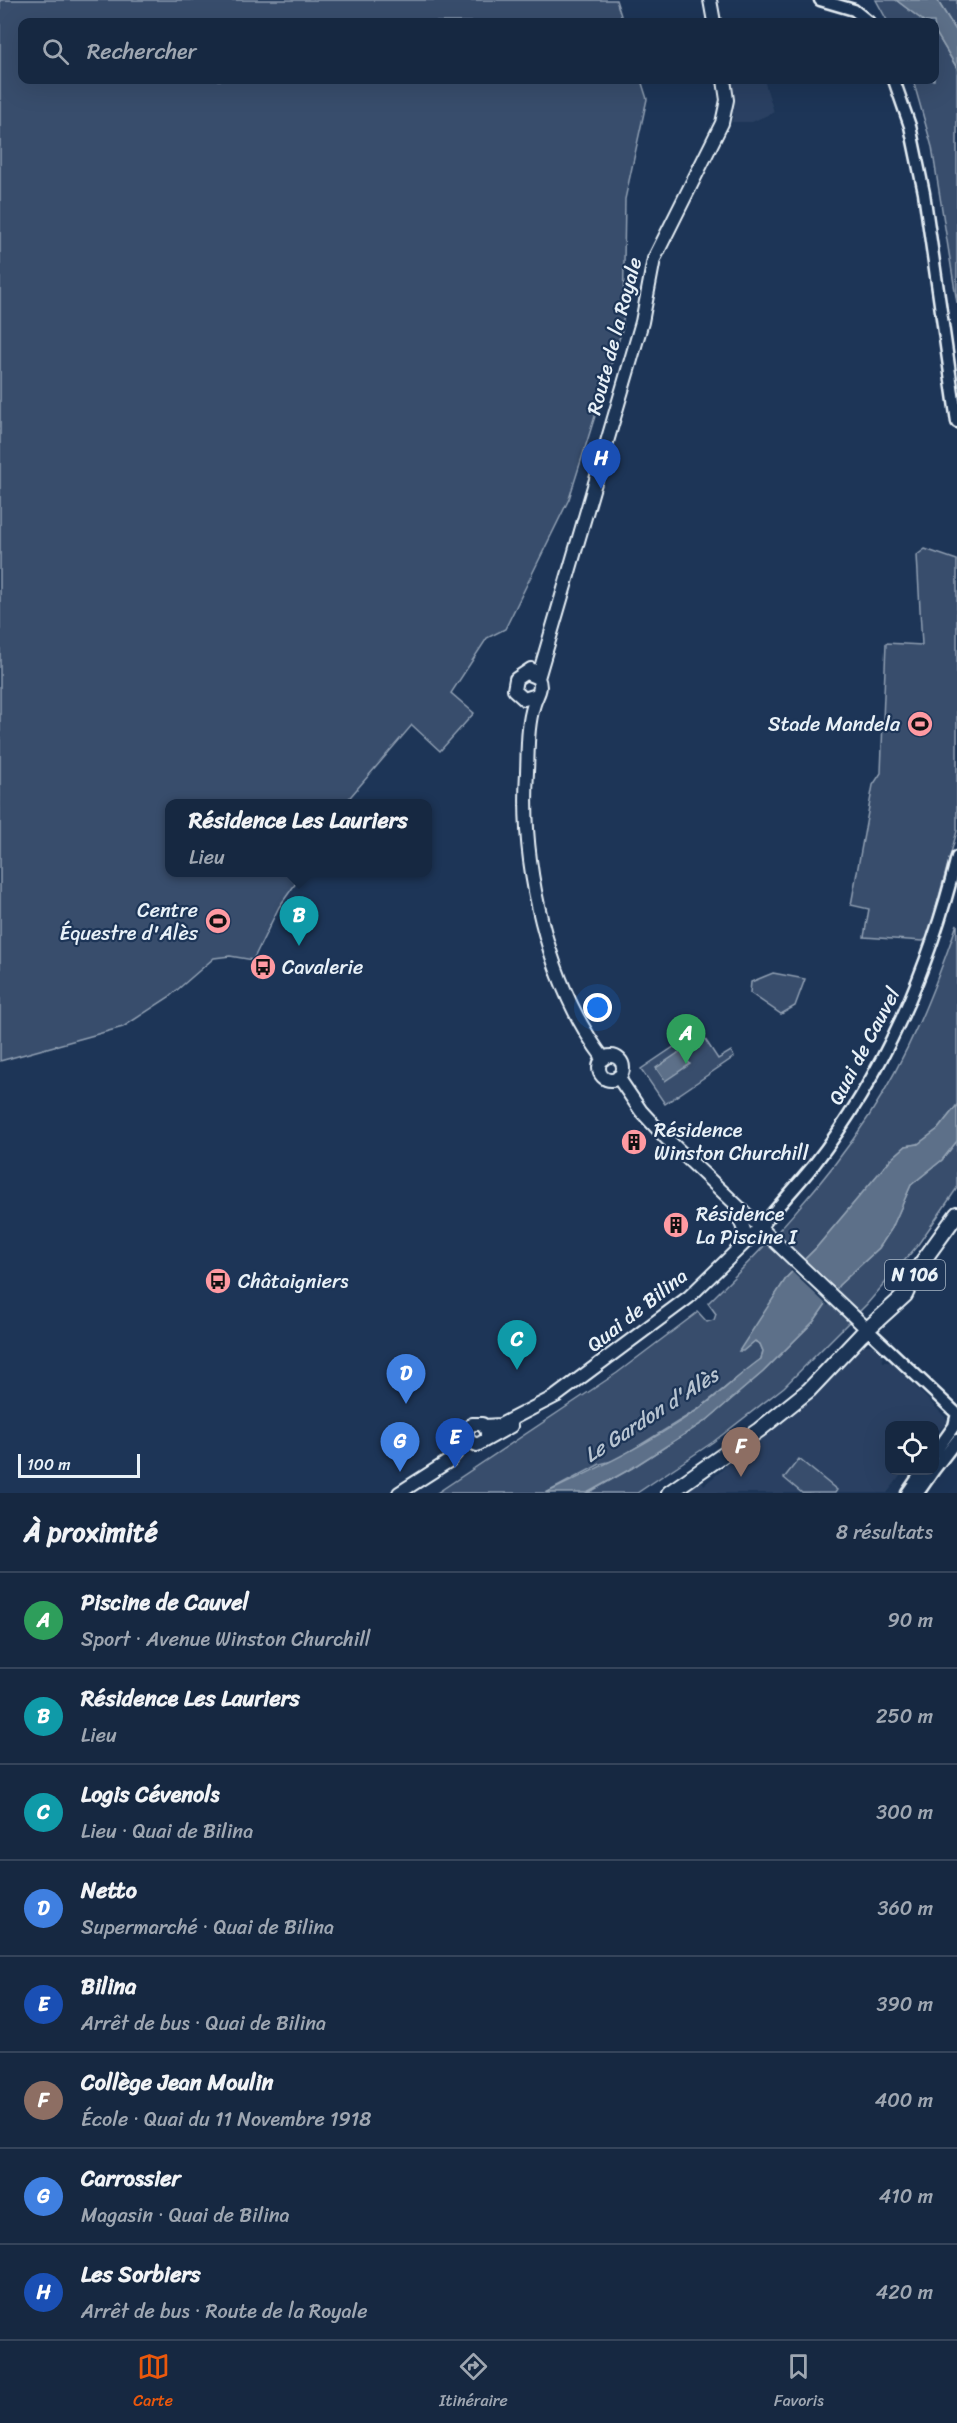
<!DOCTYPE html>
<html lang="fr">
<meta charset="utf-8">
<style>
:root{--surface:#162841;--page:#1f3048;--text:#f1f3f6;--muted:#9ea6b1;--line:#35445a;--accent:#ea580c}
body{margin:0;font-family:Sriracha,sans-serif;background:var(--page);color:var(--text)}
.controls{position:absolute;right:18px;bottom:18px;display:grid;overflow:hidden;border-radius:12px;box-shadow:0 6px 24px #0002}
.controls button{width:54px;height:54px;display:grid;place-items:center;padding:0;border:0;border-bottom:2px solid var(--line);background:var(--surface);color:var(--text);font:30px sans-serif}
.scale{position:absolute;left:18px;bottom:15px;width:122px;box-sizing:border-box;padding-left:6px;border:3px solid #e8f1f8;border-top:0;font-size:16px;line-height:21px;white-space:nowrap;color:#e8f1f8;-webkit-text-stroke:4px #1d3557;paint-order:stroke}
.you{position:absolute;left:598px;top:1008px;width:21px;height:21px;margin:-15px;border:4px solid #fff;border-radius:50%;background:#1a73e8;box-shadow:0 0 0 9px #1a73e833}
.badge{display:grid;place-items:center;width:39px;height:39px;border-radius:50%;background:var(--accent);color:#fff;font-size:20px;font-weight:700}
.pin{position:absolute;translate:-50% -50px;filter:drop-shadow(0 2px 3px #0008)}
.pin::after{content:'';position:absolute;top:32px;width:21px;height:18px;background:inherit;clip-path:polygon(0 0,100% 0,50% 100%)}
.popup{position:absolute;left:165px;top:799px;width:267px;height:78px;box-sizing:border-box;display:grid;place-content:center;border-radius:12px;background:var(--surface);filter:drop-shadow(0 2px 4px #0005);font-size:20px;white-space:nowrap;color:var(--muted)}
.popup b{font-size:22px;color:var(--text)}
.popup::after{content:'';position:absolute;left:50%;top:100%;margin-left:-12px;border:12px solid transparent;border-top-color:var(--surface)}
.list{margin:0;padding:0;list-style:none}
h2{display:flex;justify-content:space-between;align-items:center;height:78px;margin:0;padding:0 24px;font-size:26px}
h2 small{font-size:20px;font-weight:400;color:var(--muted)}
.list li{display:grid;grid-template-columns:39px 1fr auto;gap:18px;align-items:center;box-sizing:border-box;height:96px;padding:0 24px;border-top:2px solid var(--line)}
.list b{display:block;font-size:22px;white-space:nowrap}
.list p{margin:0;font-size:20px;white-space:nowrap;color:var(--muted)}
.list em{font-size:20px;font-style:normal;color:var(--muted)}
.icon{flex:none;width:33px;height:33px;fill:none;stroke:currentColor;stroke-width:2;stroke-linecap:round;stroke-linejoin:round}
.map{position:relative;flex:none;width:957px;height:1493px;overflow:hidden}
.search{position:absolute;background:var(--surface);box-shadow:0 6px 24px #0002;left:18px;right:18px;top:18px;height:66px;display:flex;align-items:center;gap:15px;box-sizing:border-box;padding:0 21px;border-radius:12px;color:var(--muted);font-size:22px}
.sheet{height:846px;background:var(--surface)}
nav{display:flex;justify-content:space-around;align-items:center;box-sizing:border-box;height:84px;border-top:2px solid var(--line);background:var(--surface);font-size:16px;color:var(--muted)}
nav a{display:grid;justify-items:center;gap:3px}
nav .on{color:var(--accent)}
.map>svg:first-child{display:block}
.built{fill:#2a4162}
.green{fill:#374d6c;stroke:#909fb2;stroke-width:1.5}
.water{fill:#5d7089;stroke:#95a4b5;stroke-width:1.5}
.pier{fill:#1d3557}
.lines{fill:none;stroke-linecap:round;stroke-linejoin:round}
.tertiary-casing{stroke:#e8f1f8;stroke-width:15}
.secondary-casing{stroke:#e8f1f8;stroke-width:16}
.primary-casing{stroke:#e8f1f8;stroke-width:18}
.tertiary{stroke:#1d3557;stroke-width:10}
.secondary{stroke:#1d3557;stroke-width:12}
.primary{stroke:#1d3557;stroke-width:14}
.labels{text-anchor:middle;stroke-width:4.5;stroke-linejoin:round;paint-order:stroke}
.shield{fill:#1d3557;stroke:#abb9c8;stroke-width:1.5}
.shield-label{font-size:18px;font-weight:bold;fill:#e8f1f8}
.street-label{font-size:20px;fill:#e8f1f8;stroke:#1d3557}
.poi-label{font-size:20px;fill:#e8f1f8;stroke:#1d3557;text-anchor:start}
.water-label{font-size:21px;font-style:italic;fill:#b7c4d1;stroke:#1d3557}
</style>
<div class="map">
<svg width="957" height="1493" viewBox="0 0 957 1493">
<rect width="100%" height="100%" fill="#1d3557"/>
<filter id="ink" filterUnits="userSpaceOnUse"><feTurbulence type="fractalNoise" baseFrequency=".0167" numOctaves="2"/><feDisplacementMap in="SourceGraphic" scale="12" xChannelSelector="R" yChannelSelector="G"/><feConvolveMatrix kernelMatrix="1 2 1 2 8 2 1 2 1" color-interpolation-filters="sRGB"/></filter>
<g filter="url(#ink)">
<!-- built -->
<path class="built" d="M 731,80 L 764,80 L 774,112 L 752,122 L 732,122 L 734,97 Z
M 861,1345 L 872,1345 L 882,1353 L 883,1362 L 891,1362 L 949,1421 L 935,1434 L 934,1426 L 890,1426 L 890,1470 L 904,1471 L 887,1493 L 684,1493 L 702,1481 L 704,1485 L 720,1472 L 738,1453 L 817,1389 Z"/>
<!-- green -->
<path class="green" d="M 0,0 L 616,0 L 623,22 L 22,22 L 22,80 L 641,80 L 647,99 L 625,199 L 623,327 L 569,499 L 505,629 L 487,638 L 451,693 L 474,713 L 440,751 L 412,725 L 345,803 L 170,804 L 170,872 L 303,873 L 279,907 L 253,960 L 230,956 L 214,958 L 169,997 L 123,1027 L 0,1061 Z
M 876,0 L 896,0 L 925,22 L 888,22 Z
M 937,0 L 957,0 L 957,32 Z
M 935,31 L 957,68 L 957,303 L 932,147 L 913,80 L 934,80 Z
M 925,549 L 957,560 L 957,831 L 928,937 L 923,941 L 864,937 L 869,909 L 851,905 L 873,785 L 881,773 L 886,643 L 922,645 L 917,555 Z
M 957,924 L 957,1105 L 938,1129 L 918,1144 L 906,1146 L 890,1160 L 816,1248 L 787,1277 L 740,1351 L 754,1341 L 760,1344 L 763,1351 L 761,1359 L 697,1410 L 616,1460 L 600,1464 L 546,1493 L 437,1493 L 617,1373 L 698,1312 L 707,1322 L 714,1320 L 716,1314 L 708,1303 C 767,1245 824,1185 869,1116 C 908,1056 934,991 957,924 Z
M 773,973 L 805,979 L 795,1006 L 781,1014 L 750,993 L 751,982 Z
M 699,1030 L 718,1059 L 731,1051 L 734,1057 L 665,1104 L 641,1069 Z
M 957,1141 L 957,1188 L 942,1210 L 917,1246 L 867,1304 L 784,1387 L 713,1442 L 637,1493 L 588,1493 L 632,1468 L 707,1420 L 763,1372 L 814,1321 L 839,1285 L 879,1248 L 892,1228 L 911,1185 L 942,1160 Z
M 799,1459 L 837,1490 L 835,1493 L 802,1493 L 784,1478 Z"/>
<!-- water -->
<path class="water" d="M 896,0 L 937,0 L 957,32 L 957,68 L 935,31 L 934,22 L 925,22 Z
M 681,1051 L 690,1064 L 665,1081 L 656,1068 Z
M 957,1105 L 957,1141 L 942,1160 L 911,1185 L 892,1228 L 879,1248 L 839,1285 L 814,1321 L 763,1372 L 707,1420 L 632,1468 L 587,1493 L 546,1493 C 598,1468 648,1444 696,1411 C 718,1396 738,1375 761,1359 L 763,1351 L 760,1344 L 755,1341 L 743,1351 L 739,1351 L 787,1277 L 816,1248 L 890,1160 L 906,1146 L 918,1144 L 938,1129 Z"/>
<!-- pier -->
<path class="pier" d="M 803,1257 L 839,1291 L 828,1306 L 790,1270 Z"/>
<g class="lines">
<!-- tertiary casing -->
<g class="tertiary-casing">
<path id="tertiary" d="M 820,0 L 854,10 L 869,22
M 894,80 L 910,126 L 924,193 L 957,422
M 760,1228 C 777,1207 796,1187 813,1166 C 883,1076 930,967 957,857
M 867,1329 L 956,1413
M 934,1454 L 954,1426 L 957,1413
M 934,1470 L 957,1440
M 907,1493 L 923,1470
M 918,1493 L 934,1470"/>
</g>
<!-- secondary casing -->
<g class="secondary-casing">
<path id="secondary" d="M 710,0 L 714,22
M 531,669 L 516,679 L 514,690 L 524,699 L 537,695
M 526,673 L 538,678 C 543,689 537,694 534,704 C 527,725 528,750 527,772 C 521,864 547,984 604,1059
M 538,678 L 642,322 L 654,259 L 722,123 L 727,100 L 724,80
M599 1068a12 12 0 1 1 24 0a12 12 0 1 1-24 0Z
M 618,1077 L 641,1111 L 666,1138 L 867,1329
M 736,1210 L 744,1230 L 740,1247
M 484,1426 L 500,1425 L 556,1396 L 689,1297 L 760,1228
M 487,1438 L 487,1431 L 482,1424 L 472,1424 L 467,1430 L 467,1440 L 477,1445 L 511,1426
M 399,1493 L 449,1461 L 467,1440"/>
</g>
<!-- primary casing -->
<g class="primary-casing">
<path id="primary" d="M 669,1493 L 759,1430 L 809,1390 L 861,1335 L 905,1295 L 918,1268 L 957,1214"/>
</g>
<!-- tertiary -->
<use href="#tertiary" class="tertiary"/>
<!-- secondary -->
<use href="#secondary" class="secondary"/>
<!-- primary -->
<use href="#primary" class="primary"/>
</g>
</g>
<!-- icons -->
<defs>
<g id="stadium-disc" transform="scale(1.35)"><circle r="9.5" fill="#ff9aa2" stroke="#1d3557"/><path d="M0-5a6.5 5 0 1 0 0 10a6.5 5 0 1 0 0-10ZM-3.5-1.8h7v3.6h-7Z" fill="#111"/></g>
<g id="bus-disc" transform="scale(1.35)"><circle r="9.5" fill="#ff9aa2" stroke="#1d3557"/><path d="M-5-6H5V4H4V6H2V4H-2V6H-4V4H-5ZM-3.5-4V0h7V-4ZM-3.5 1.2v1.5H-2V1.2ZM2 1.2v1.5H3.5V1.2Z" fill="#111"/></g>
<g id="building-disc" transform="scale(1.35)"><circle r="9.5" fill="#ff9aa2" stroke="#1d3557"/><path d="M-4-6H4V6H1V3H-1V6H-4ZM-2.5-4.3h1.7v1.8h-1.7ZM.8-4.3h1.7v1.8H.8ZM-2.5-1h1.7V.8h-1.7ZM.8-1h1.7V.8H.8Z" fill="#111"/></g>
</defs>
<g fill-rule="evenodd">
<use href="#stadium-disc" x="920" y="724"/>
<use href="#stadium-disc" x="218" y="921"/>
<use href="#bus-disc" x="263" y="967"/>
<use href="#building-disc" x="634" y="1142"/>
<use href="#building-disc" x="676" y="1225"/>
<use href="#bus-disc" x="218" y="1281"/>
</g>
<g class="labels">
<!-- shield labels -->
<rect class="shield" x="885" y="1260" width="60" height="30" rx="4.5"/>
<g class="shield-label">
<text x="915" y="1281">N 106</text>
</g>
<!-- street labels -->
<g class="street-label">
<text transform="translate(614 336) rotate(-75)" y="7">Route de la Royale</text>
<text transform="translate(864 1046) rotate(-62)" y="7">Quai de Cauvel</text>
<text transform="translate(637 1310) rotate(-38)" y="7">Quai de Bilina</text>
</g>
<!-- poi labels -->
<g class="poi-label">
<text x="900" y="731" text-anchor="end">Stade Mandela</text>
<text x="198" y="917" text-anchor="end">Centre<tspan x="198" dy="23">Équestre d'Alès</tspan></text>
<text x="282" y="974">Cavalerie</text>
<text x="654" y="1137">Résidence<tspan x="654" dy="23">Winston Churchill</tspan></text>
<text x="696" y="1221">Résidence<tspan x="696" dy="23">La Piscine I</tspan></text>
<text x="238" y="1288">Châtaigniers</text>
</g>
<!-- water labels -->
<g class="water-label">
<text transform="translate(651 1415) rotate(-33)" y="7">Le Gardon d'Alès</text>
</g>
</g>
</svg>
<div class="controls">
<button><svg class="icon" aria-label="locate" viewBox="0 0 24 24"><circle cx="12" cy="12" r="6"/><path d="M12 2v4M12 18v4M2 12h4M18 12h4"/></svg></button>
</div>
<div class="scale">100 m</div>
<div class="you"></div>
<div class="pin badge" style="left:686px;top:1064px;background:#2e9e5b">A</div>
<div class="pin badge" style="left:299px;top:946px;background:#0f9aa8">B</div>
<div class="popup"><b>Résidence Les Lauriers</b>Lieu</div>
<div class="pin badge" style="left:517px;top:1370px;background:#0f9aa8">C</div>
<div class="pin badge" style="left:406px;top:1404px;background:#3f7fe0">D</div>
<div class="pin badge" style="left:455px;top:1468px;background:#1a4fb4">E</div>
<div class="pin badge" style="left:741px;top:1477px;background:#8d6e63">F</div>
<div class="pin badge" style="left:400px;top:1472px;background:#3f7fe0">G</div>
<div class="pin badge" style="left:601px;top:489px;background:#1a4fb4">H</div>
<div class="search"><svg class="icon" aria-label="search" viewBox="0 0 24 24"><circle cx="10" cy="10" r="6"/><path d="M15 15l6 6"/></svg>Rechercher</div>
</div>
<section class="sheet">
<h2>À proximité<small>8 résultats</small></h2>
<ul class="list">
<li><span class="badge" style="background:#2e9e5b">A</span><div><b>Piscine de Cauvel</b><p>Sport · Avenue Winston Churchill</p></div><em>90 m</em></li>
<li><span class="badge" style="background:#0f9aa8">B</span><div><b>Résidence Les Lauriers</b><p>Lieu</p></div><em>250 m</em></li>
<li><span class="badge" style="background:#0f9aa8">C</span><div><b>Logis Cévenols</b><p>Lieu · Quai de Bilina</p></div><em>300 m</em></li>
<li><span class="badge" style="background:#3f7fe0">D</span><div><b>Netto</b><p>Supermarché · Quai de Bilina</p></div><em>360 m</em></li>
<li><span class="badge" style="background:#1a4fb4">E</span><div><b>Bilina</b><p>Arrêt de bus · Quai de Bilina</p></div><em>390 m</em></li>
<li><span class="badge" style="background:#8d6e63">F</span><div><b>Collège Jean Moulin</b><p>École · Quai du 11 Novembre 1918</p></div><em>400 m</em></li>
<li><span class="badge" style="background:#3f7fe0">G</span><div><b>Carrossier</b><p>Magasin · Quai de Bilina</p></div><em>410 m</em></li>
<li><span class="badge" style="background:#1a4fb4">H</span><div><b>Les Sorbiers</b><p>Arrêt de bus · Route de la Royale</p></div><em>420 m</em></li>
</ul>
</section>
<nav>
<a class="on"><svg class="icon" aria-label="map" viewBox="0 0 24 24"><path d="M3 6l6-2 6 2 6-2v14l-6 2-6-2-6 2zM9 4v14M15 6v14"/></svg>Carte</a>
<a><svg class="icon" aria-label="directions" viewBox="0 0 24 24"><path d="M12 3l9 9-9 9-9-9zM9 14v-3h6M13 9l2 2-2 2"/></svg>Itinéraire</a>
<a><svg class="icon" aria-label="saved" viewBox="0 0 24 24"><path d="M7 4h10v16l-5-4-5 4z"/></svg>Favoris</a>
</nav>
